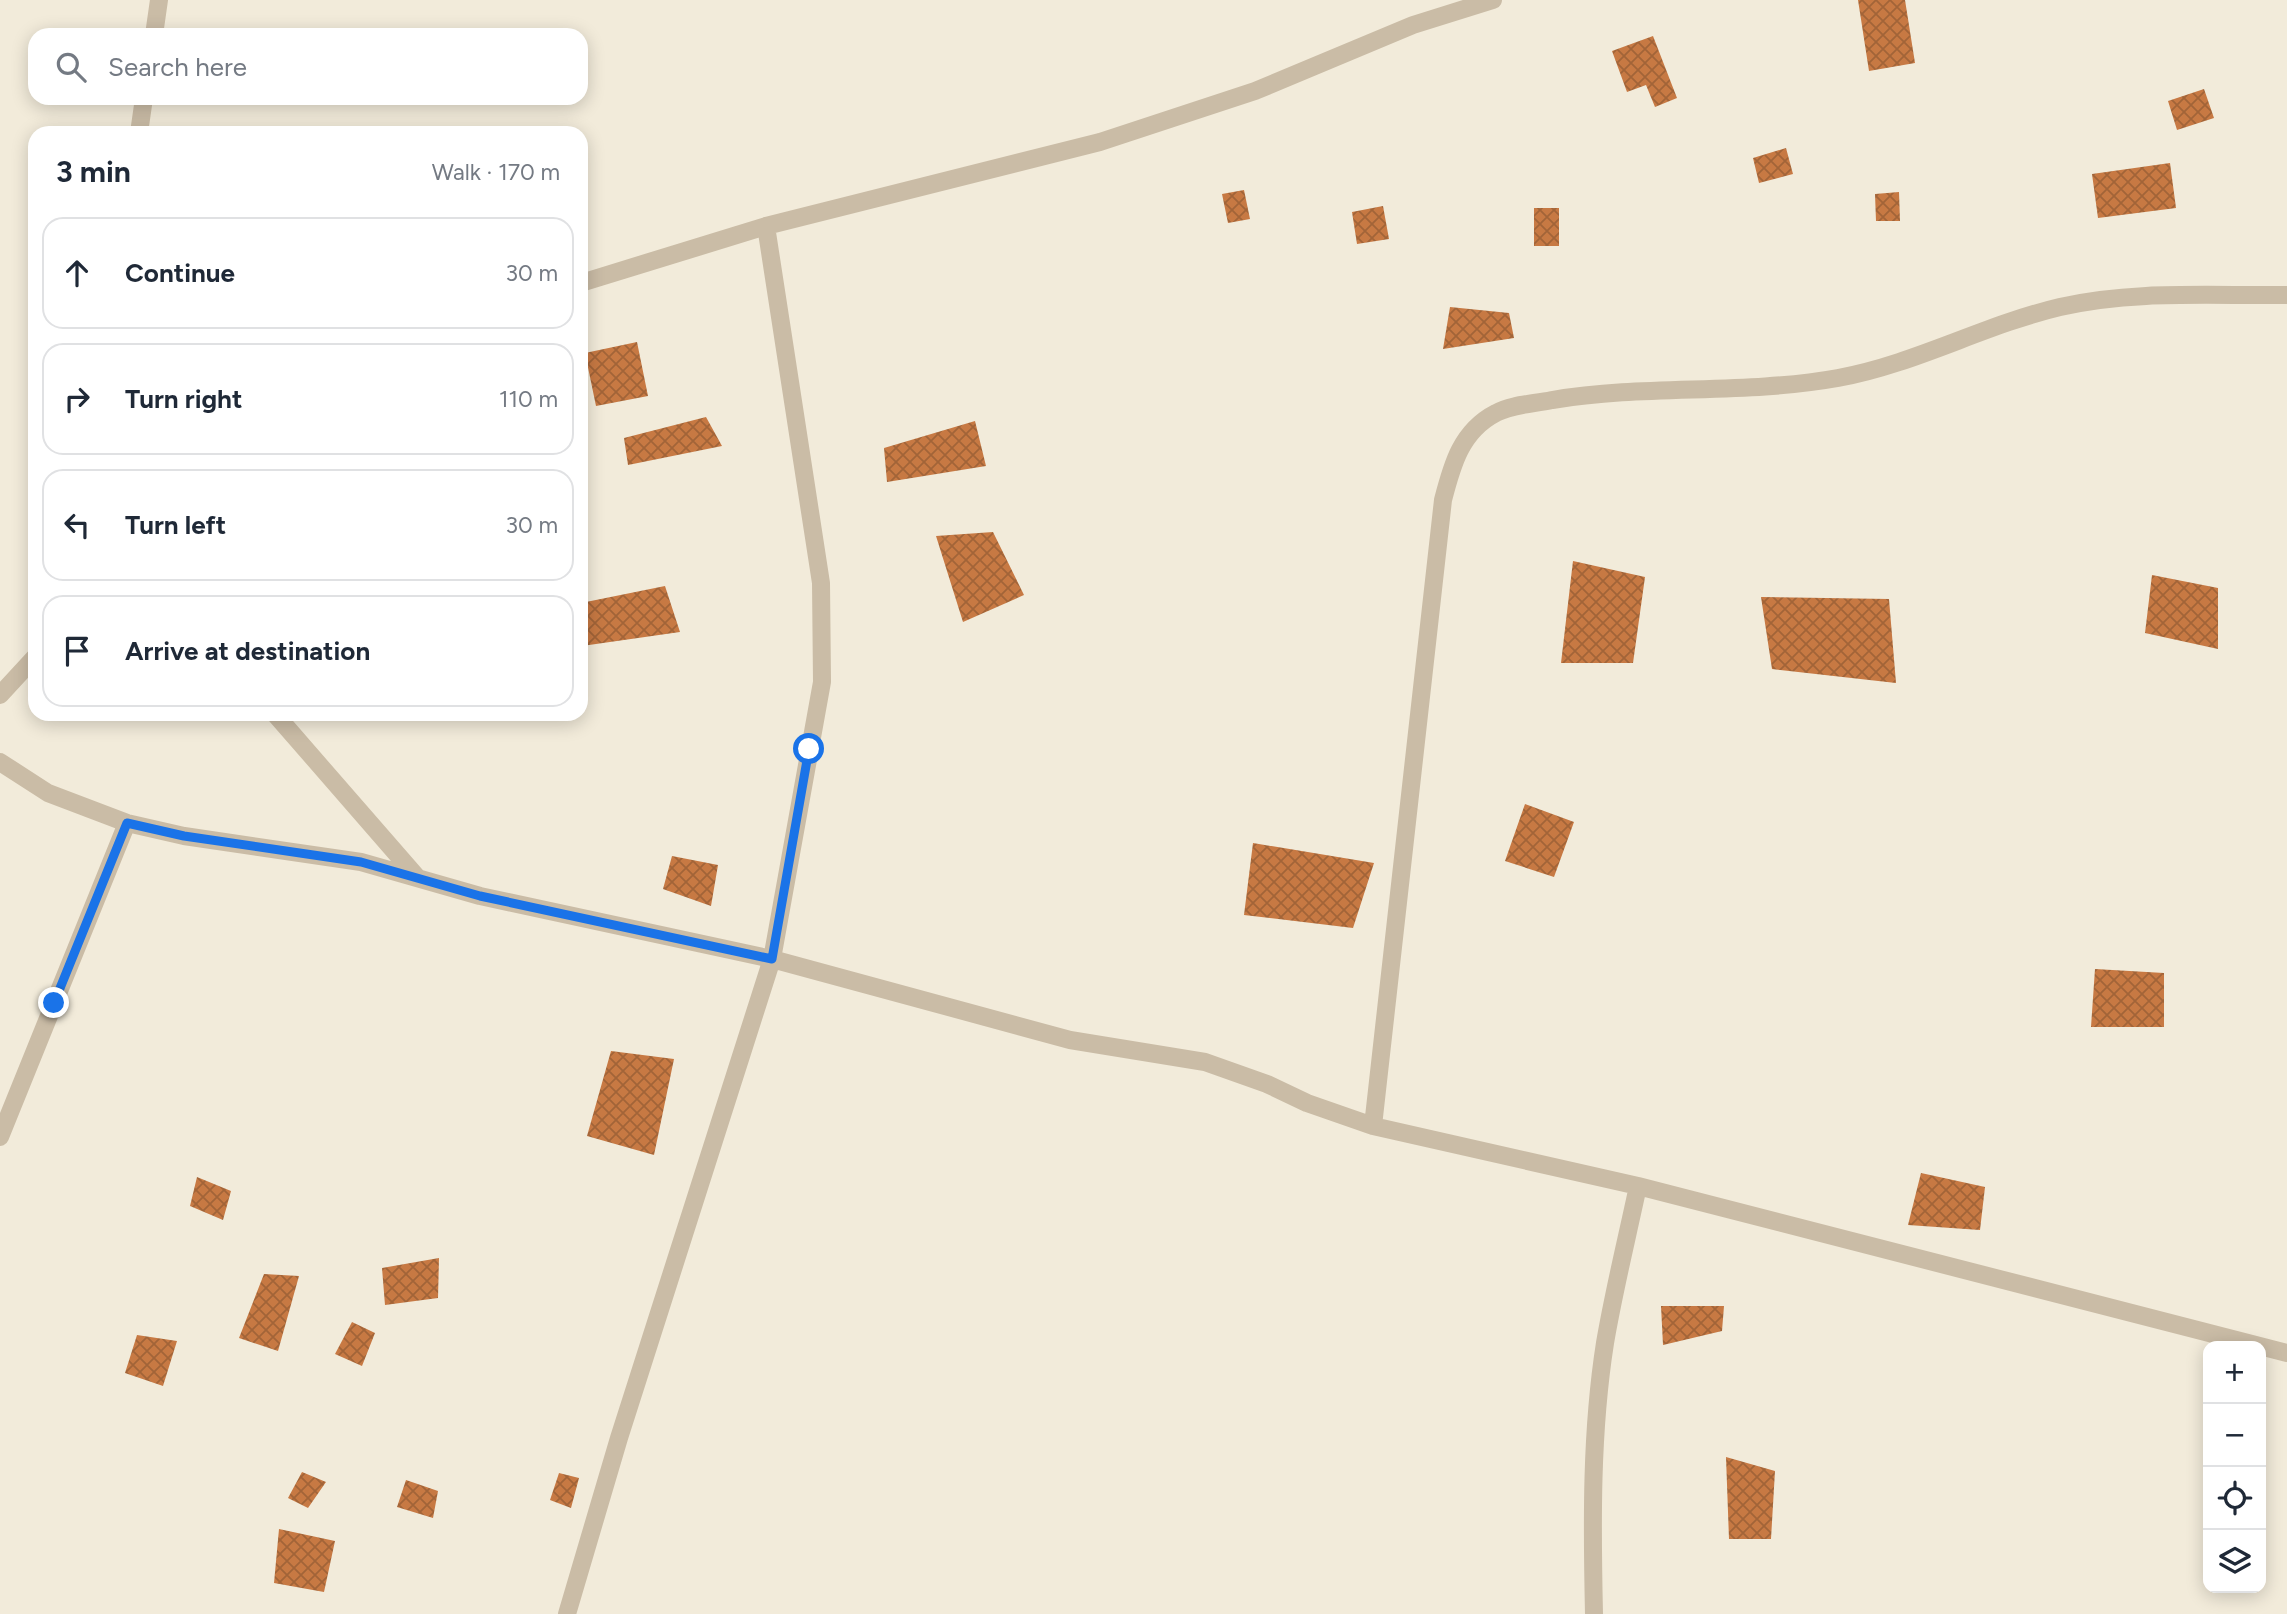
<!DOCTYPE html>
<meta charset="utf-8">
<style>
:root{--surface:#fff;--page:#f6f6f7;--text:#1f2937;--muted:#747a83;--line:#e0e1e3}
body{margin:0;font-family:Figtree,sans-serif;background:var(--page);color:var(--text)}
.controls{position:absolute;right:21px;bottom:21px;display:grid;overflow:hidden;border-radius:14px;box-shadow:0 4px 18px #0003}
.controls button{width:63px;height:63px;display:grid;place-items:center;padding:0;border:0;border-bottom:2px solid var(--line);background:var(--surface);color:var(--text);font:35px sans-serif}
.stop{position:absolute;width:21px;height:21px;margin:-16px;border:5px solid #1a73e8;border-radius:50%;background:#fff}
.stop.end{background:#1a73e8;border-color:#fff;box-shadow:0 2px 7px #0008}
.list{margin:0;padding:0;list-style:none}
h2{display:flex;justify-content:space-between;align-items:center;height:91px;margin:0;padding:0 28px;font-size:30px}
h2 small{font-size:23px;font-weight:400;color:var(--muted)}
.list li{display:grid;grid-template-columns:46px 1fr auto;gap:21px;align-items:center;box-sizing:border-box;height:112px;margin:0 14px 14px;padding:0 14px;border:2px solid var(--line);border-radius:21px}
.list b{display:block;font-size:26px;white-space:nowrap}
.list em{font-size:23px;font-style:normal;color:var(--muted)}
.icon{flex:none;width:38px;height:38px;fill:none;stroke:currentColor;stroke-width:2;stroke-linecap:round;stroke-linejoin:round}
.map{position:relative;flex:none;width:2287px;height:1614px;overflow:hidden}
.search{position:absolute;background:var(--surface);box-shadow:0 4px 18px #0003;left:28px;top:28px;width:560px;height:77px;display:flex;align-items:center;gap:18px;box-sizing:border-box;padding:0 24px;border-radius:21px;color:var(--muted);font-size:26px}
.panel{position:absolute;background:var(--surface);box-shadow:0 4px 18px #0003;left:28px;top:126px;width:560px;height:595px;border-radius:21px}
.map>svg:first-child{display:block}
.building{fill:url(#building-cross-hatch)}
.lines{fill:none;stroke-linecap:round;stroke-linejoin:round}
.minor{stroke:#cabca6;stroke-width:18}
.route{stroke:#1a73e8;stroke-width:9}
</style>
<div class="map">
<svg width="2287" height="1614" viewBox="0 0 2287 1614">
<defs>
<pattern id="building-cross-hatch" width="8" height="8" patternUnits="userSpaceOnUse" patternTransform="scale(1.75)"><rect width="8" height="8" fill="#c77943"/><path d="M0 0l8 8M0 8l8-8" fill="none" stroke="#a26438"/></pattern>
</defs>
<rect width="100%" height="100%" fill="#f2ebda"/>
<!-- building -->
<path class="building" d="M 1858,0 L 1905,0 L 1915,63 L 1869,71 Z
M 1653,36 L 1677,98 L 1655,107 L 1646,85 L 1627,92 L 1612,51 Z
M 2204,89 L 2214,118 L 2177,130 L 2168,101 Z
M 1786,148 L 1793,174 L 1759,183 L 1753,158 Z
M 2170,163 L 2176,208 L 2098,218 L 2092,174 Z
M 1244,190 L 1250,219 L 1228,223 L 1222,194 Z
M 1899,192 L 1900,221 L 1876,221 L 1875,194 Z
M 1383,206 L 1389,239 L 1357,244 L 1352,212 Z
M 1534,208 L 1559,208 L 1559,246 L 1534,246 Z
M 1450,307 L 1509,313 L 1514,338 L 1443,349 Z
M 637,342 L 648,396 L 596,406 L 585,353 Z
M 706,417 L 722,446 L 628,465 L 624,438 Z
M 975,421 L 986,466 L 887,482 L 884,448 Z
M 993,532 L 1024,595 L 963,622 L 936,536 Z
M 1573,561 L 1645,577 L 1633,663 L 1561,663 Z
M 2152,575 L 2218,588 L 2218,649 L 2145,633 Z
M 665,586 L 680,632 L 582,646 L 581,603 Z
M 1761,597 L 1889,599 L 1896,683 L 1772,669 Z
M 1525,804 L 1574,822 L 1554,877 L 1505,861 Z
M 1253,843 L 1374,863 L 1353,928 L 1244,915 Z
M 672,856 L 718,865 L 711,906 L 663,889 Z
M 2095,969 L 2164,973 L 2164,1027 L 2091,1027 Z
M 611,1051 L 674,1059 L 654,1155 L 587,1136 Z
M 1921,1173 L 1985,1187 L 1980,1230 L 1908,1225 Z
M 197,1177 L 231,1191 L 223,1220 L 190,1206 Z
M 439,1258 L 438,1298 L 385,1305 L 382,1268 Z
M 264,1274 L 299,1276 L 278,1351 L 239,1338 Z
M 1661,1306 L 1724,1306 L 1722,1331 L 1663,1345 Z
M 352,1322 L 375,1333 L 362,1366 L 335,1354 Z
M 137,1335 L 177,1341 L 163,1386 L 125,1373 Z
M 1726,1457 L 1775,1471 L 1771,1539 L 1729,1539 Z
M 302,1472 L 326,1482 L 308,1508 L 288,1498 Z
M 559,1473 L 579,1478 L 571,1508 L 550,1500 Z
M 406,1480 L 438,1491 L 433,1518 L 397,1507 Z
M 279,1529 L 335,1541 L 324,1592 L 274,1583 Z"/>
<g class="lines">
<!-- minor -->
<path class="minor" d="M 154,35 L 159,0
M 139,133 L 144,98
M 581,283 L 766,226 L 1100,142 L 1255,91 L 1413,25 L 1493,0
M 0,695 L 35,657
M 275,714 L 416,876
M 0,762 L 48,793 L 127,823 L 184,836 L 361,862 L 480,896 L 772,959 L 1070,1040 L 1205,1062 L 1267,1084 L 1307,1103 L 1373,1126 L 1638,1186 L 2287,1353
M 1373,1126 L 1443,500 C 1452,465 1461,431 1496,413 C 1512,404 1534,404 1552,400 C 1647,384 1743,395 1838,378 C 1915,364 1984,325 2060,307 C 2133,290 2212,296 2287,295
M 0,1137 L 127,823
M 567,1614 L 619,1438 L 772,959 L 822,682 L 821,583 L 766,226
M 1594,1614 C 1592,1524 1591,1432 1605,1343 C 1614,1290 1627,1238 1638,1186"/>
</g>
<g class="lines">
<!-- route -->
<path class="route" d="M 54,1003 L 127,823 L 184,836 L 361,862 L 480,896 L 772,959 L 809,749"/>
</g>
</svg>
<div class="controls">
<button>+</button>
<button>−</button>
<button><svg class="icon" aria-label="locate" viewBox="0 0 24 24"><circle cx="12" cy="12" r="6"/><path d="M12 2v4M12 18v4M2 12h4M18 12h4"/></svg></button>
<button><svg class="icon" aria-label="layers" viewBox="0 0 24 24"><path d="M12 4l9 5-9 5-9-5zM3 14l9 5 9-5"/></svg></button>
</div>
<div class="stop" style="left:809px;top:749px"></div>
<div class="stop end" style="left:54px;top:1003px"></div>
<div class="search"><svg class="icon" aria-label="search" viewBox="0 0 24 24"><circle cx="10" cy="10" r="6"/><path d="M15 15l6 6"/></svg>Search here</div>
<section class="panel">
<h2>3 min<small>Walk · 170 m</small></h2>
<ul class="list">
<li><svg class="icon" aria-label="ahead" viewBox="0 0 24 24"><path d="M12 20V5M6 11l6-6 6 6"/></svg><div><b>Continue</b></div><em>30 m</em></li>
<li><svg class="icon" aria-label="right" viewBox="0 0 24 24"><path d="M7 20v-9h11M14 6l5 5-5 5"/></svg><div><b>Turn right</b></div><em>110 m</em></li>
<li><svg class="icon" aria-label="left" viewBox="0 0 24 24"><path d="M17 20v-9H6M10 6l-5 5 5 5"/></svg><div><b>Turn left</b></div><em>30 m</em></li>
<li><svg class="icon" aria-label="arrive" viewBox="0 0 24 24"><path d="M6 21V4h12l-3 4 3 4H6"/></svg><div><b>Arrive at destination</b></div></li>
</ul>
</section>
</div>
